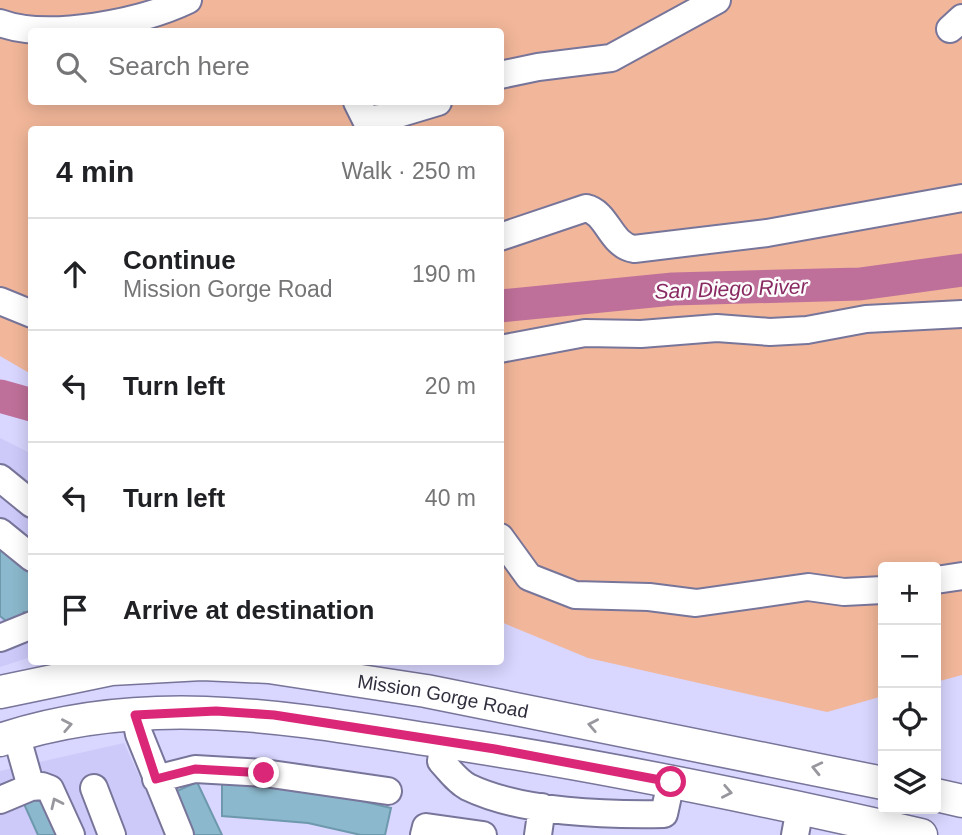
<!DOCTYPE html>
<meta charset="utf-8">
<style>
:root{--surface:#fff;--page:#f2f2f2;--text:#202124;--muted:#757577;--line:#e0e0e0}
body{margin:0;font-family:Arial,sans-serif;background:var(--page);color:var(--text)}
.controls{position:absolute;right:21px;bottom:21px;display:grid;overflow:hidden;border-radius:7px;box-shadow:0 4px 18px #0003}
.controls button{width:63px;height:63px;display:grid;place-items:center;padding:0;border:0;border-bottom:2px solid var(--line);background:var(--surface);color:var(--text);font:35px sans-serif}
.stop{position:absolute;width:21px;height:21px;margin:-16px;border:5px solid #db2777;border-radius:50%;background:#fff}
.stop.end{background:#db2777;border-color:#fff;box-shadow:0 2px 7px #0008}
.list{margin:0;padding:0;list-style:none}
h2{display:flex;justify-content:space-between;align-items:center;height:91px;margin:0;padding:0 28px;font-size:30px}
h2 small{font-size:23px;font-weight:400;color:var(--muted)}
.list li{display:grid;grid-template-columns:46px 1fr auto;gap:21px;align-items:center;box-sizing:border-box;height:112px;padding:0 28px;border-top:2px solid var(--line)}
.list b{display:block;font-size:26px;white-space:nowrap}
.list p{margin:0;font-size:23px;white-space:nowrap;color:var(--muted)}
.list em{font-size:23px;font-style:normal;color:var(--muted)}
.icon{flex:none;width:38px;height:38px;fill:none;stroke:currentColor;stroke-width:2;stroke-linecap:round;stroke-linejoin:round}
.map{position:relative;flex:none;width:962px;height:835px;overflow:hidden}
.search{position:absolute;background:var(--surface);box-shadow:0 4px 18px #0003;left:28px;top:28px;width:476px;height:77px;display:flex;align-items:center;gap:18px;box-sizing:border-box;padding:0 24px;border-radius:7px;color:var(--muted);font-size:26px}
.panel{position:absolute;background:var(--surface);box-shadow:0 4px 18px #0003;left:28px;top:126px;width:476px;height:539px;border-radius:7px}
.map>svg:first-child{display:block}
.built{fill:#cdcafa}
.green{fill:#f2b79a;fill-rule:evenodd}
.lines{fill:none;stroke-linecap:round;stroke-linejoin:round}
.river{stroke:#bf709a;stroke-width:33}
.building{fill:#8bb8cc;stroke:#6e99ad;stroke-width:2}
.minor-casing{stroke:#78759a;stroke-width:30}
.major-casing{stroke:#78759a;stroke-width:35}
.minor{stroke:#fff;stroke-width:26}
.major{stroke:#fff;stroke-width:32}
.oneway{stroke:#98979e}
.route{stroke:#db2777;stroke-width:9}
.labels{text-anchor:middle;stroke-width:5;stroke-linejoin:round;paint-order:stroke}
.street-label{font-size:19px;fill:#302f3e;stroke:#fcfcfc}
.water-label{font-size:21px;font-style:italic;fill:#892962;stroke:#fcfcfc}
</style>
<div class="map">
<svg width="962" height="835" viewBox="0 0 962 835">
<rect width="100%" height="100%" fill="#d9d6ff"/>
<!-- built -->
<path class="built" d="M 0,438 L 32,454 L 31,657 L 0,667 Z
M 124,743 L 166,835 L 0,835 L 0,771 Z"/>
<!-- green -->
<path class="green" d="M 0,0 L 962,0 L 962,675 L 936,682 L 936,567 L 883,567 L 883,696 L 827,712 L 588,658 L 501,622 L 500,130 L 32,130 L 31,374 L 0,356 ZM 32,32 L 500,32 L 500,102 L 32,102 Z"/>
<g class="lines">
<!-- river -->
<path class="river" d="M 500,306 L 673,289 L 860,284 L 962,270
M 0,396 L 32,405"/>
</g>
<!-- building -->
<path class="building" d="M 0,539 L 32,565 L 32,615 L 24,612 L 12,626 L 0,616 Z
M 197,782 L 222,835 L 186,835 L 168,795 Z
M 222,782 L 303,787 L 391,808 L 385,835 L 361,835 L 308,823 L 222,816 Z
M 46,794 L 64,835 L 38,835 L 24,804 Z"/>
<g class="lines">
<!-- minor casing -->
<g class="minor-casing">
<path id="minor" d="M 0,23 C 49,41 142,22 188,0
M 950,29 L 962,18
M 500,75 L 538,67 L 611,58 L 717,0
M 357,102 L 366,120 L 388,117 L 438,102
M 500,237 L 586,208 C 608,213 610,245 634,249 L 767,233 L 962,198
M 0,301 L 32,314
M 500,349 L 585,333 L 641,334 L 717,328 L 770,332 L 807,330 L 866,319 L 962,314
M 0,478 L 32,504
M 0,532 L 32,558
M 500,537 L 529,577 L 575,595 L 649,597 L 696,603 L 808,587 L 844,592 L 883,590
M 936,580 L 962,576
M 0,638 L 32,625
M 135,715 L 139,734 L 180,835
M 444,742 L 441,761 C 449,770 457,781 468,787 C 522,813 605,815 664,814 L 671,782
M 156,779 L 195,769 L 264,773 L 388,791
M 31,787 L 42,786 L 50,789 L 71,835
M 94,788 L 112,835
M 0,800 L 31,787 L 16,734
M 424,835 L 426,827 L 483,835
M 538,835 L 542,807
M 795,835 L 800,808"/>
</g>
<!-- major casing -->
<g class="major-casing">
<g id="major">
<path id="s1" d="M 0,692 L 111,669 L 202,664 L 269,667 L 426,691 L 883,783"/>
<path d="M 0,740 C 149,690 295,719 444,742 C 604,766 763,799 921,835"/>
<path d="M 936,795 L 962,801"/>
</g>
</g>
<!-- minor -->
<use href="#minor" class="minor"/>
<!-- major -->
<use href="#major" class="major"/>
</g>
<!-- one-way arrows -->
<defs><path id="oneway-chevron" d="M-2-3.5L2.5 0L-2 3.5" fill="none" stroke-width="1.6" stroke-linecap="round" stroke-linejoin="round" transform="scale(1.75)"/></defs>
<g class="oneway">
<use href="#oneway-chevron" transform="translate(67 725) rotate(-11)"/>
<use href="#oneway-chevron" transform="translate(593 725) rotate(-169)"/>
<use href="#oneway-chevron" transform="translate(817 768) rotate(-167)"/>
<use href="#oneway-chevron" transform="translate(727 792) rotate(11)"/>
<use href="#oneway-chevron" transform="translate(56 803) rotate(-115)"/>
</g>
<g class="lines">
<!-- route -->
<path class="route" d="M 264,773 L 195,769 L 156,779 L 135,715 L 216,711 L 274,715 L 495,749 L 671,782"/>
</g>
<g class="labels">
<!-- street labels -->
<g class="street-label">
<text dy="7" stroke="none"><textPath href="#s1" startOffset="448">Mission Gorge Road</textPath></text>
</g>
<!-- water labels -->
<g class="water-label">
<text transform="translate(731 289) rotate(-2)" y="7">San Diego River</text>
</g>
</g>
</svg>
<div class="controls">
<button>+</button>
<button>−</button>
<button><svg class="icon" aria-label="locate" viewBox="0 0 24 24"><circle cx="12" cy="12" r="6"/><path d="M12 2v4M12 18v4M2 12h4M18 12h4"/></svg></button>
<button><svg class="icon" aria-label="layers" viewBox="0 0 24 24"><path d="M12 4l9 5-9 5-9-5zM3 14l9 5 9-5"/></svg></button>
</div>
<div class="stop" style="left:671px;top:782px"></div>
<div class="stop end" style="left:264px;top:773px"></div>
<div class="search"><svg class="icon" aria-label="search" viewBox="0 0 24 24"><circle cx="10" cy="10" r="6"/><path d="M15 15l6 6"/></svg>Search here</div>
<section class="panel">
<h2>4 min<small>Walk · 250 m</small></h2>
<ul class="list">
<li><svg class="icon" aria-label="ahead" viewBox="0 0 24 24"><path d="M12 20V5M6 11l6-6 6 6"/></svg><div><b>Continue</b><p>Mission Gorge Road</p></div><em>190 m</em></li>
<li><svg class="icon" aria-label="left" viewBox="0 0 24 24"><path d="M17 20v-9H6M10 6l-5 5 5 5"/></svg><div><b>Turn left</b></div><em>20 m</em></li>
<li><svg class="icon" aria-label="left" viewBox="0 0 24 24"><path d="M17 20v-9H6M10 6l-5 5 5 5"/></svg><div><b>Turn left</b></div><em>40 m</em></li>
<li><svg class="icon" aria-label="arrive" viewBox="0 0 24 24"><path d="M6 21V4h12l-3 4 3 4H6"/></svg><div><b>Arrive at destination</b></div></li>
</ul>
</section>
</div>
